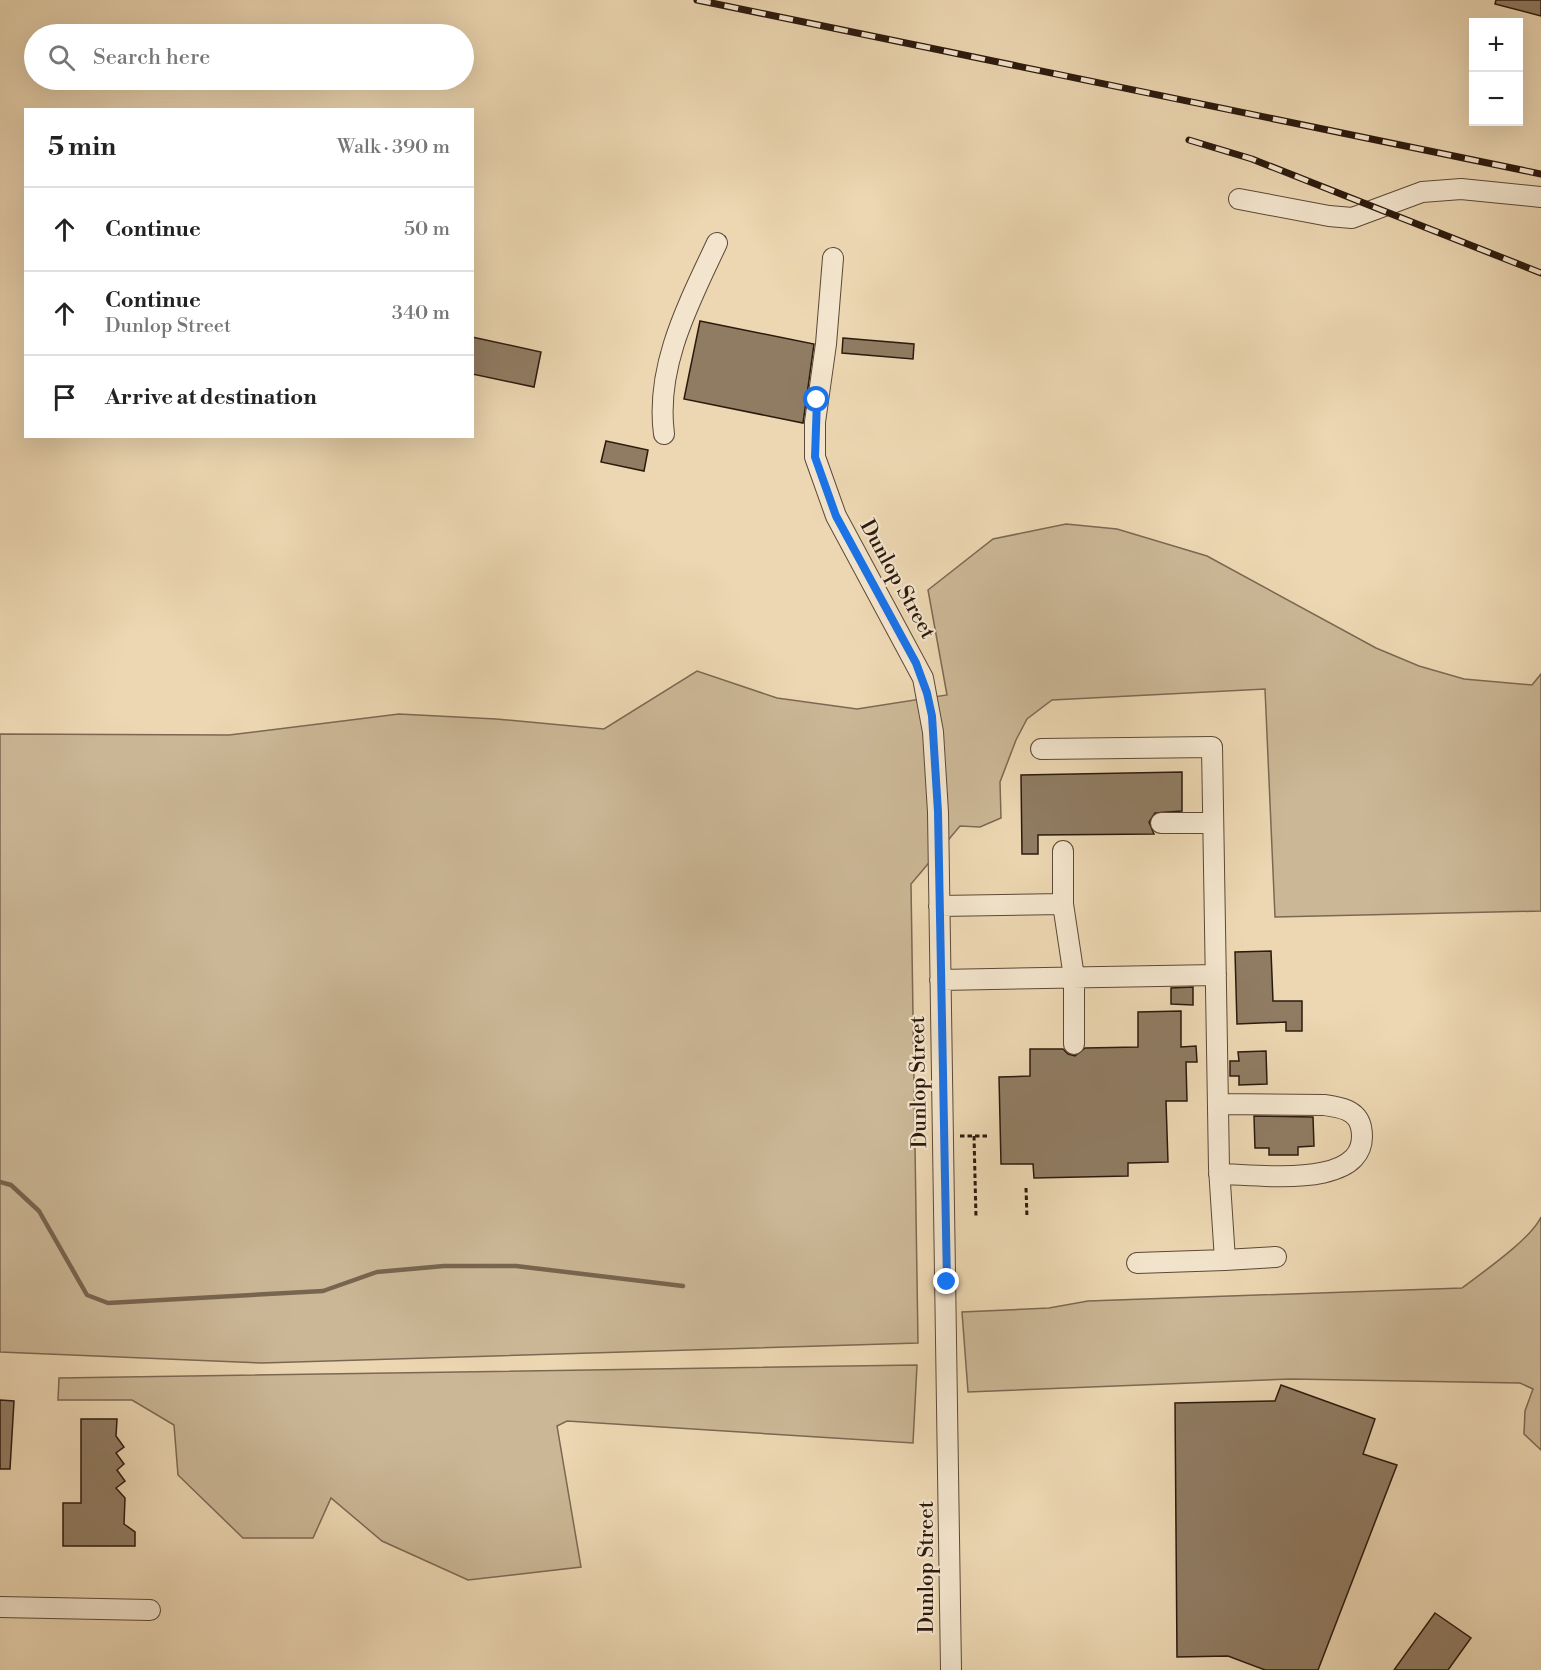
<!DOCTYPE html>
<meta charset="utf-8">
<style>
:root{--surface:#fff;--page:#f6f6f6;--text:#222;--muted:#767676;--line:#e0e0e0}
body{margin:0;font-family:"Libre Bodoni",serif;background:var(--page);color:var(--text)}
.controls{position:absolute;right:18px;top:18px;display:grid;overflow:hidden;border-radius:0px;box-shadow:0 6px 24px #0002}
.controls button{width:54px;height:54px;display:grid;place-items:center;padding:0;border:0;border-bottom:2px solid var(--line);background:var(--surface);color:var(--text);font:30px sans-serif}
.stop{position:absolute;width:18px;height:18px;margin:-14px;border:4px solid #1a73e8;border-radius:50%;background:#fff}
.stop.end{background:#1a73e8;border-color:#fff;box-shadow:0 2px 6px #0008}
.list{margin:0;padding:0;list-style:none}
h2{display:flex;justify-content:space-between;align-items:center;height:78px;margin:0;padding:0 24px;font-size:26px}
h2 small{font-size:20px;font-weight:400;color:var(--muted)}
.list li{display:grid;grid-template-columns:39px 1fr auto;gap:18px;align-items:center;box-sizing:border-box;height:84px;padding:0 24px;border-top:2px solid var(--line)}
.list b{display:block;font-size:22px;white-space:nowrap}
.list p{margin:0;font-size:20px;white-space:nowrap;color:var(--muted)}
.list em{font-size:20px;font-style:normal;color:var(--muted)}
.icon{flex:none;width:33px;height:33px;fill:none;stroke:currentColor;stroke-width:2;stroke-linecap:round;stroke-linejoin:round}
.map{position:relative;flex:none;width:1541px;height:1670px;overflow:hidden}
.search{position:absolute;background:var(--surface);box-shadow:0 6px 24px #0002;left:24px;top:24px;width:450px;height:66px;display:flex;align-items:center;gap:15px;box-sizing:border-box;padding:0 21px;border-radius:33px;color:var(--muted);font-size:22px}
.panel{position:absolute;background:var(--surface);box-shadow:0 6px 24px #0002;left:24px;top:108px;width:450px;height:330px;border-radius:0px}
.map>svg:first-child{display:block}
.green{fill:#cbb796;stroke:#7c6852;stroke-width:1.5}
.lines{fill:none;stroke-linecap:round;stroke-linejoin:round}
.stream{stroke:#78654f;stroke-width:4.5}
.building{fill:#907c63;stroke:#2c1a0e;stroke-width:1.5}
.minor-casing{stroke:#5c4937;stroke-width:22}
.path{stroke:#2c1a0e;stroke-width:3;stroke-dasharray:4.5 3;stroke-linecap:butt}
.minor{stroke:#f3e5cd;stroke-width:20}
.rail-casing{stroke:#2c1a0e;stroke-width:7}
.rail{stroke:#f3e5cd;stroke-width:4.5;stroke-dasharray:14;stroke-linecap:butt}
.route{stroke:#1a73e8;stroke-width:8}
.labels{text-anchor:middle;stroke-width:4.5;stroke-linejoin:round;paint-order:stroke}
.street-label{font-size:21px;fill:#2c1a0e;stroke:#f3e5cd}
</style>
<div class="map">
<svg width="1541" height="1670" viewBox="0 0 1541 1670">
<rect width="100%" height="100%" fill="#ecd7b2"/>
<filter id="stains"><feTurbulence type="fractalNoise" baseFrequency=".00333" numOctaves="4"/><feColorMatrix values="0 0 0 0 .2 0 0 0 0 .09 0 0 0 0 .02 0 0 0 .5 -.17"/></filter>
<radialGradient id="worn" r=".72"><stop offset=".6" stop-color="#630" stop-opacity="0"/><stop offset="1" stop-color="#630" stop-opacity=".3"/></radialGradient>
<!-- green -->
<path class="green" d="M 1066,524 L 1117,529 L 1207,556 L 1376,648 L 1419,666 L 1464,679 L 1532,685 L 1541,674 L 1541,911 L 1275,917 L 1265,689 L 1052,700 L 1027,719 L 1016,740 L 1000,782 L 1001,818 L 980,827 L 960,826 L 911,884 L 918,1343 L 262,1363 L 0,1352 L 0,734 L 229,735 L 399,714 L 496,719 L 604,729 L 697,671 L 777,698 L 857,709 L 947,695 L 928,590 L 993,539 Z
M 1541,1217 L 1541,1450 L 1524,1434 L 1525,1411 L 1533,1389 L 1520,1383 L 1290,1379 L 968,1392 L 962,1312 L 1049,1308 L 1088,1301 L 1462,1288 C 1483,1272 1531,1239 1541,1217 Z
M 917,1365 L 913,1443 L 567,1421 L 557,1426 L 581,1567 L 468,1580 L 382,1541 L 331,1498 L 313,1538 L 243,1538 L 178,1475 L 174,1425 L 132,1400 L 58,1400 L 59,1378 Z"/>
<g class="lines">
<!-- stream -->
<path class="stream" d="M 0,1182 L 11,1185 L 39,1211 L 87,1295 L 108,1303 L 323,1291 L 377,1272 L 444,1266 L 516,1266 L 683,1286"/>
</g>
<!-- building -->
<path class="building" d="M 1496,0 L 1541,0 L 1541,16 L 1495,4 Z
M 700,321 L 814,344 L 803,423 L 684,399 Z
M 472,337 L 541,352 L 534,387 L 472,374 Z
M 843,338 L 914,344 L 913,359 L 842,353 Z
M 606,441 L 648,450 L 644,471 L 601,462 Z
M 1182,772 L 1182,811 L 1155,813 L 1149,822 L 1154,834 L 1038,835 L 1038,854 L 1022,854 L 1021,775 Z
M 1271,951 L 1273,1001 L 1302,1001 L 1302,1031 L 1286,1031 L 1286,1022 L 1237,1024 L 1235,952 Z
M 1193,987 L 1193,1005 L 1171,1004 L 1171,988 Z
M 1181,1011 L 1181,1047 L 1196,1046 L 1197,1062 L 1186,1062 L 1187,1101 L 1166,1101 L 1168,1162 L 1128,1163 L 1128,1176 L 1034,1178 L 1033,1164 L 1001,1164 L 999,1077 L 1030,1076 L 1030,1049 L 1063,1049 L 1068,1054 L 1075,1056 L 1085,1048 L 1138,1047 L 1138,1012 Z
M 1266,1051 L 1267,1084 L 1239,1085 L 1239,1076 L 1230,1076 L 1230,1061 L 1239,1061 L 1238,1052 Z
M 1254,1116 L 1313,1117 L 1314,1146 L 1298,1147 L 1298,1155 L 1269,1155 L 1269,1148 L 1255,1148 Z
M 1281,1385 L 1375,1419 L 1363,1454 L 1397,1465 L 1318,1670 L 1265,1670 L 1228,1656 L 1177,1657 L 1175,1403 L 1275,1401 Z
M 0,1400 L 14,1401 L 10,1469 L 0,1469 Z
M 81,1419 L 117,1419 L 116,1436 L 124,1447 L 116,1453 L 124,1464 L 117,1470 L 125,1481 L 116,1488 L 125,1498 L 124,1524 L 135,1532 L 135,1546 L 63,1546 L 63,1503 L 81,1503 Z
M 1435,1613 L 1471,1638 L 1448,1670 L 1394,1670 Z"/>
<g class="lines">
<!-- minor casing -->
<g class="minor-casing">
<path id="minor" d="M 1239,199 L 1329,216 L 1352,218 L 1422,192 L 1461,189 L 1541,197
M 833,258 L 826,344 L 815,422 L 815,457 L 836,516 L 923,678 L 933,732 L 938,812 L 951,1670
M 664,434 C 655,366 689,303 717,243
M 1041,749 L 1212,747 L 1219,1168 L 1225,1260 L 1137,1263
M 1161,823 L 1213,823
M 1063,851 L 1063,904 L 1074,977 L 1074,1044
M 939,906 L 1063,904
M 940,980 L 1216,975
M 1218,1104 L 1324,1105 C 1338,1107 1357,1109 1361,1127 C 1374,1192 1256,1174 1219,1174
M 1225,1260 L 1276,1257
M 0,1607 L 150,1610"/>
</g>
<!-- path -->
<path class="path" d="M 960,1136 L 990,1136
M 974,1136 L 976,1218
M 1026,1188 L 1027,1218"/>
<!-- minor -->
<use href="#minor" class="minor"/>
<!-- rail casing -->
<g class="rail-casing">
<path id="rail" d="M 697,0 L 1541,174
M 1189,140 L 1252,159 L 1541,273"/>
</g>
<!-- rail -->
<use href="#rail" class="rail"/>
</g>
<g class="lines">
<!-- route -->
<path class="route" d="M 817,400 L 815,457 L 836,516 L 916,663 L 927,693 L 932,716 L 938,812 L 947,1282"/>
</g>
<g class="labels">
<!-- street labels -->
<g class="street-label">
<text transform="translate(898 579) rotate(61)" y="7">Dunlop Street</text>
<text transform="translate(918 1082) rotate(-91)" y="7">Dunlop Street</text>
<text transform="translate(926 1567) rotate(-90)" y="7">Dunlop Street</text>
</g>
</g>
<rect width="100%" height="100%" filter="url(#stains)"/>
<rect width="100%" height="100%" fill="url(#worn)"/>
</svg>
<div class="controls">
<button>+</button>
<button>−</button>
</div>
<div class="stop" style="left:817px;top:400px"></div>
<div class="stop end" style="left:947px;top:1282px"></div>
<div class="search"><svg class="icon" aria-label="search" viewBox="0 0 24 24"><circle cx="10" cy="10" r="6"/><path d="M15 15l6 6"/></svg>Search here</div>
<section class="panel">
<h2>5 min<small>Walk · 390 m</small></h2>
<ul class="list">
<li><svg class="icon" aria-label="ahead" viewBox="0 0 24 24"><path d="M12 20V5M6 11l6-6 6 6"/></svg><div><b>Continue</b></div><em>50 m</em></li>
<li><svg class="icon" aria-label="ahead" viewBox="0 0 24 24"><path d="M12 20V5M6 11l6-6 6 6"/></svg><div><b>Continue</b><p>Dunlop Street</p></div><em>340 m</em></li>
<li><svg class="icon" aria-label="arrive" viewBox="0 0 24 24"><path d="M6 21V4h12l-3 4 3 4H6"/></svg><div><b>Arrive at destination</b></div></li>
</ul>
</section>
</div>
